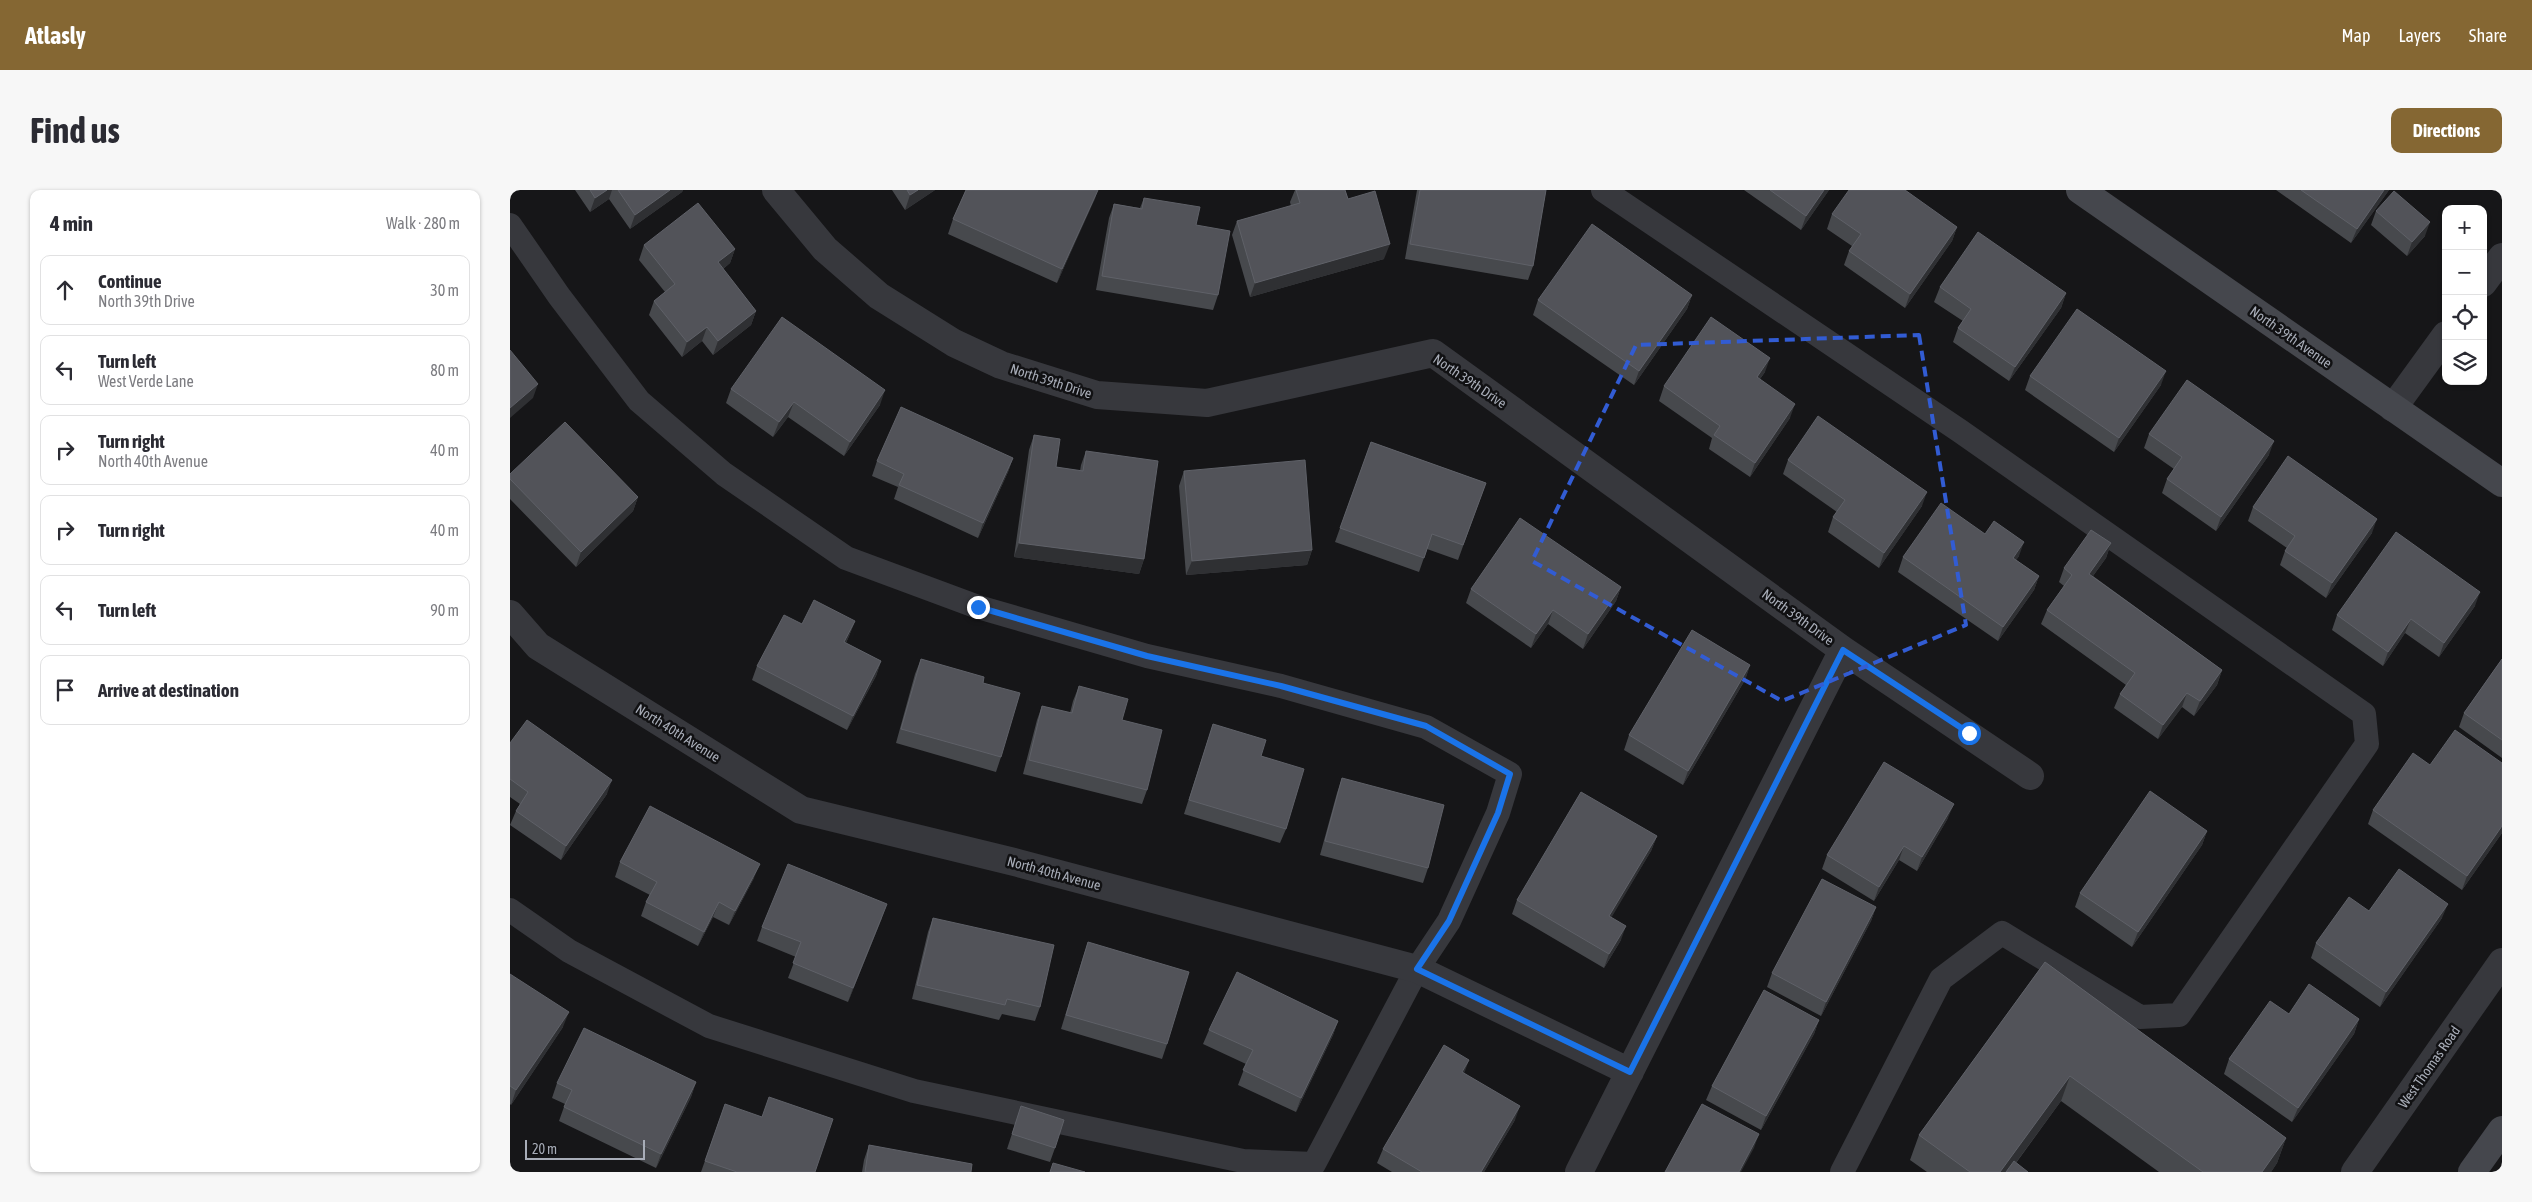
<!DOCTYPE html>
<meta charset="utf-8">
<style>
:root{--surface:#fff;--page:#f7f7f7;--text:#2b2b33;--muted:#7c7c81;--line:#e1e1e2;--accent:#856733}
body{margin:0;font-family:"Asap Condensed",sans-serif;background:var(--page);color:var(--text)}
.controls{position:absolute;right:15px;top:15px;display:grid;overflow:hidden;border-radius:10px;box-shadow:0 1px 4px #0004}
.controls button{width:45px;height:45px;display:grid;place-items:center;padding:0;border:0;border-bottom:1px solid var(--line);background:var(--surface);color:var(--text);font:25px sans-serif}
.scale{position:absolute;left:15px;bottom:12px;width:120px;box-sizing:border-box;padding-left:5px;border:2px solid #a8adb8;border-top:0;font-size:14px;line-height:18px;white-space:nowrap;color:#a8adb8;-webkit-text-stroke:4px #111113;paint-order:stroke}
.stop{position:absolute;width:15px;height:15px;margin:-11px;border:4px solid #1a73e8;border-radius:50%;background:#fff}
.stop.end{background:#1a73e8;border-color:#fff;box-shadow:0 1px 5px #0008}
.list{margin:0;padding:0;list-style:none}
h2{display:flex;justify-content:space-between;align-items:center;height:65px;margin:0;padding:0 20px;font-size:21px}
h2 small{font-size:16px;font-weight:400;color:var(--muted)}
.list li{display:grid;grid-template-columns:32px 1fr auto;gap:15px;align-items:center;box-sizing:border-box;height:70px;margin:0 10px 10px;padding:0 10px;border:1px solid var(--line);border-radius:10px}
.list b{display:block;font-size:19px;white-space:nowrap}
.list p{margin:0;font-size:16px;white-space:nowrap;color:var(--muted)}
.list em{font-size:16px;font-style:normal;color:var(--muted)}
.icon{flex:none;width:28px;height:28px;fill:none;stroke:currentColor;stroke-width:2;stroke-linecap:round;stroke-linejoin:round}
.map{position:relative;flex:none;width:1992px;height:982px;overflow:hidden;border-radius:10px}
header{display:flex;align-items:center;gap:30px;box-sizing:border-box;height:70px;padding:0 25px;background:var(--accent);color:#fff}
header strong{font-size:24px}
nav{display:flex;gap:28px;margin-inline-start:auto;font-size:18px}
.intro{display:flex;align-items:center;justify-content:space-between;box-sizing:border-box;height:120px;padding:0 30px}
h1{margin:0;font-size:35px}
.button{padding:12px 22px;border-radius:10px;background:var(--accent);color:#fff;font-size:18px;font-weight:700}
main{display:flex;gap:30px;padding:0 30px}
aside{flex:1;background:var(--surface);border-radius:10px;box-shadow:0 1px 4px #0004}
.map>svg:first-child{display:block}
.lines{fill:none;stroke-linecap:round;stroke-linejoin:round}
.lane{stroke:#37383d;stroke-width:24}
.street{stroke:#37383d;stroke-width:28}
.secondary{stroke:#45474d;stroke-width:28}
.wall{fill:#47494d}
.shaded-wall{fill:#2f3033}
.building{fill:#525359;stroke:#5f6168}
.route{stroke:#1a73e8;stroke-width:6}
.marked{fill:none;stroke:#325cd3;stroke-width:4;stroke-dasharray:10 6;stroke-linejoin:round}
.labels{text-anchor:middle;stroke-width:5;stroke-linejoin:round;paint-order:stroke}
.street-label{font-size:14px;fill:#a8adb8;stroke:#111113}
</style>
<header>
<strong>Atlasly</strong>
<nav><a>Map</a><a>Layers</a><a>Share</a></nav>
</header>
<div class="intro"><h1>Find us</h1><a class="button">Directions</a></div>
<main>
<aside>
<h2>4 min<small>Walk · 280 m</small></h2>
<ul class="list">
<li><svg class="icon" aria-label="ahead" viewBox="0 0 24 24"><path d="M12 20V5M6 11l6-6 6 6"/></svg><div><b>Continue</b><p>North 39th Drive</p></div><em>30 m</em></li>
<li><svg class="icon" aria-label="left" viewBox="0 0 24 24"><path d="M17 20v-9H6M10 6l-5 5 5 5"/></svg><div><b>Turn left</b><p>West Verde Lane</p></div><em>80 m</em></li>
<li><svg class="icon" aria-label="right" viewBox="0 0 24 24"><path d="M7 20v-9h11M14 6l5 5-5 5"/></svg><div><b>Turn right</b><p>North 40th Avenue</p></div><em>40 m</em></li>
<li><svg class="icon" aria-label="right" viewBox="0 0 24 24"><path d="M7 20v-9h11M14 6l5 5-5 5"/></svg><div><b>Turn right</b></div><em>40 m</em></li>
<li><svg class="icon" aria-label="left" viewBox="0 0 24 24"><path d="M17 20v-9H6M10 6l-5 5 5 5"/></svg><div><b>Turn left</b></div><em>90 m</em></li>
<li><svg class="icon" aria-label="arrive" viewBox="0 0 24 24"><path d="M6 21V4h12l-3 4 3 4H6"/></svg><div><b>Arrive at destination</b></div></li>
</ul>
</aside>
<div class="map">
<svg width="1992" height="982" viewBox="0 0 1992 982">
<rect width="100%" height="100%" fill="#161618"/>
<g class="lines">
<!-- lane -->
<path class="lane" d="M 1093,0 L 1450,241 L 1854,524 L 1857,554 L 1669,825 L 1630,827 L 1492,743 L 1431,789 L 1332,982
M 0,35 L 49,106 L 129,211 L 214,284 L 336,368 L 468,417 L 637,466 L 771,496 L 916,537 L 1000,584 L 988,623 L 939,731 L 907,779 L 804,974 L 733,971 L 404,901 L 199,836 L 59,761 L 0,720"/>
<!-- street -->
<path class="street" d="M 266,0 L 315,59 L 369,106 L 444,153 L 491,175 L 587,205 L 697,213 L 923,163 L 1333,460 L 1520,586
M 1973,93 L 1992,67
M 1883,218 L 1936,145
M 0,424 L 28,456 L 291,620 L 508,673 L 907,779 L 1120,882
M 1069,982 L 1333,460
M 1845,982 L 1992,772"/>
<!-- secondary -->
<path class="secondary" d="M 1570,0 L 1992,293
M 1962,982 L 1992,940"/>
</g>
<!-- wall -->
<path class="wall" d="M 65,0 L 173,0 L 172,2 L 120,39 L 99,9 L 80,22 Z
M 382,0 L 425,0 L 395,20 Z
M 456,0 L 588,0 L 547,93 L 438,44 L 443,29 Z
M 785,0 L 835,0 L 838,9 L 874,69 L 740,107 L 722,45 L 727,31 L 781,16 L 780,12 Z
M 907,0 L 1036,0 L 1023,76 L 1018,90 L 895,69 Z
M 1234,0 L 1319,0 L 1291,40 Z
M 1766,0 L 1879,0 L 1841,53 Z
M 634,8 L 686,35 L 708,105 L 703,120 L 586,100 L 599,28 L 604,14 L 630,18 Z
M 1866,21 L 1915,46 L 1897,66 L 1861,35 Z
M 1322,24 L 1447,37 L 1442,51 L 1395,118 L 1334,75 L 1339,61 L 1342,56 L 1317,39 Z
M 134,55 L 225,59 L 220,73 L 213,79 L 246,121 L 241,135 L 203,165 L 192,151 L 172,167 L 139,125 L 144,111 L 155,102 L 129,70 Z
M 1430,97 L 1556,103 L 1551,118 L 1499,191 L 1443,152 L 1448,138 L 1453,131 L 1424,112 Z
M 1182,105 L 1177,119 L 1124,195 L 1023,125 L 1028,110 Z
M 1255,182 L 1250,189 L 1280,228 L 1240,287 L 1199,259 L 1202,248 L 1149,211 L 1154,196 Z
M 1520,186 L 1651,195 L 1604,262 L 1515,200 Z
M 221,199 L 370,215 L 334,266 L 278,227 L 263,247 L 216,213 Z
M 1639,244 L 1759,265 L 1706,341 L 1652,303 L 1657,289 L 1664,279 L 1634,258 Z
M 524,245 L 546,277 L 570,281 L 571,275 L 576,261 L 634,369 L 629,384 L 504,367 L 519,260 Z
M 861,252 L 976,293 L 948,370 L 917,359 L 909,382 L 825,352 Z
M 503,268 L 498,282 L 468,348 L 384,309 L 388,297 L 362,286 L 367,271 Z
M 1278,270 L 1412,316 L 1369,378 L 1318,342 L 1323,327 L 1327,322 L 1273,284 Z
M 674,281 L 802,360 L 797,375 L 676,385 L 669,296 Z
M 0,284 L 128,307 L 123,321 L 66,377 L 0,309 Z
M 1743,317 L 1862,343 L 1816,408 L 1770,375 L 1775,361 L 1777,358 L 1738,331 Z
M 1475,344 L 1509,366 L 1506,370 L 1529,386 L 1524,400 L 1488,451 L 1388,382 L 1393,367 Z
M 1601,353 L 1596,368 L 1583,386 L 1712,480 L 1707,495 L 1684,526 L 1672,517 L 1648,549 L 1604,518 L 1610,504 L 1616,495 L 1531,434 L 1537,420 L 1554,396 L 1549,392 L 1554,378 Z
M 1111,397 L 1106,411 L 1073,459 L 1038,434 L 1021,458 L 956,413 L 961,399 Z
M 1965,416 L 1929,467 L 1895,443 L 1873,476 L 1822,440 L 1827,425 Z
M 345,431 L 339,446 L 336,453 L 371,471 L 366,486 L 337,540 L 242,490 L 247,476 L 292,434 Z
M 411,469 L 473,493 L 491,567 L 486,582 L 386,553 L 405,484 Z
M 1992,469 L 1992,568 L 1949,537 L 1954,523 Z
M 1240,475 L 1235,490 L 1173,595 L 1114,560 L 1119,545 Z
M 569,496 L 612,530 L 637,600 L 632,614 L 513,584 L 527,530 L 532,516 L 560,523 L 563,511 Z
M 703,534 L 751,566 L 776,639 L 770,653 L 674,624 Z
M 0,553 L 97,604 L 51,670 L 0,635 L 6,621 L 10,614 L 0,607 Z
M 832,588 L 918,678 L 913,693 L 810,665 L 827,603 Z
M 1863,620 L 1992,643 L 1952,700 L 1858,634 Z
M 1438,628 L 1407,681 L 1389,670 L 1364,711 L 1312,679 L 1317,665 Z
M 1697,641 L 1692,655 L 1622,757 L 1565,717 L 1570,703 Z
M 1147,646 L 1141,661 L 1101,727 L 1111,750 L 1094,778 L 1002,724 L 1007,710 Z
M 110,672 L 244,688 L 219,735 L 203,727 L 188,756 L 131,726 L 136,712 L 140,705 L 105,687 Z
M 1366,717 L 1361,731 L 1311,826 L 1257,797 L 1262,783 Z
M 1859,721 L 1932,728 L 1870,817 L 1801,768 L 1806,753 Z
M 372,728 L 338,812 L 278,788 L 286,767 L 247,751 L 252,737 Z
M 423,728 L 530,817 L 525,831 L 492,824 L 489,830 L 402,809 L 418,742 Z
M 578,752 L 657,854 L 652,869 L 551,839 L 573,767 Z
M 1535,772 L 1776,948 L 1767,973 L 1761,982 L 1649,982 L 1551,911 L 1506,973 L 1518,982 L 1417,982 L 1400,970 L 1409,945 Z
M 0,784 L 53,837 L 1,915 L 0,914 Z
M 1779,824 L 1849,829 L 1844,844 L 1782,932 L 1714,884 L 1719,869 Z
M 1309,830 L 1304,844 L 1251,940 L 1196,910 L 1202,896 Z
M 828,831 L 823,845 L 786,922 L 728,895 L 736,874 L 693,854 L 699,840 Z
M 186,892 L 181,907 L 146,978 L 49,931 L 55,914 L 42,908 L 47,893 Z
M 215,914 L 305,982 L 191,982 Z
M 511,916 L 545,958 L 540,972 L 497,959 Z
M 1005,930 L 974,982 L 882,982 L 867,973 L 873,959 Z
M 359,955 L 461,982 L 352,982 L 354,970 Z"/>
<!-- shaded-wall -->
<path class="shaded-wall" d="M 97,0 L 102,0 L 99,9 L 80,22 L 85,8 Z
M 160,0 L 173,0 L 172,2 L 120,39 L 125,25 Z
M 408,0 L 425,0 L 395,20 L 400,5 Z
M 588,0 L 585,9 L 547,93 L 552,79 Z
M 1314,0 L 1319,0 L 1291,40 L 1296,26 Z
M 1874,0 L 1879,0 L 1841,53 L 1847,39 Z
M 1920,32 L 1915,46 L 1897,66 L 1902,52 Z
M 1447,37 L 1442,51 L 1395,118 L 1400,104 Z
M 880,54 L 874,69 L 740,107 L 745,93 Z
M 225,59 L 220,73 L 203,87 L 208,72 Z
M 1556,103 L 1551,118 L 1499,191 L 1505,177 Z
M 1182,105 L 1177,119 L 1124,195 L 1129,181 Z
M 246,121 L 241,135 L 203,165 L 208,151 Z
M 197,137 L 192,151 L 172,167 L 177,152 Z
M 1260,168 L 1255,182 L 1241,201 L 1247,187 Z
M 1656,181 L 1651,195 L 1604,262 L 1609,248 Z
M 28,194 L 23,208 L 0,228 L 0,218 Z
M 375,200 L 370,215 L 334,266 L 340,252 Z
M 284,212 L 278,227 L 263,247 L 269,232 Z
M 1285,214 L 1280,228 L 1240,287 L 1245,273 Z
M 1764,251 L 1759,265 L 1706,341 L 1711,327 Z
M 503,268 L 498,282 L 468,348 L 473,333 Z
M 1417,302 L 1412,316 L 1369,378 L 1374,363 Z
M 128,307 L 123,321 L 66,377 L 71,362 Z
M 1867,329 L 1862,343 L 1816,408 L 1822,393 Z
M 1514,352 L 1509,366 L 1498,382 L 1503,368 Z
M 509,353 L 634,369 L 629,384 L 504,367 Z
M 1601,353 L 1596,368 L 1574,398 L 1579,384 Z
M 802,360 L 797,375 L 676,385 L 682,371 Z
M 1529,386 L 1524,400 L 1488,451 L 1493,437 Z
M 1111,397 L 1106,411 L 1073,459 L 1078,444 Z
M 1970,402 L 1965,416 L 1929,467 L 1934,453 Z
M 1043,420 L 1038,434 L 1021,458 L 1026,444 Z
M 1901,429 L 1895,443 L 1873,476 L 1878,462 Z
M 345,431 L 339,446 L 329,467 L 334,452 Z
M 371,471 L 366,486 L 337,540 L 343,526 Z
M 1240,475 L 1235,490 L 1173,595 L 1178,581 Z
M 1712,480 L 1707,495 L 1684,526 L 1690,511 Z
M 1677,503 L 1672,517 L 1648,549 L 1653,535 Z
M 102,590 L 97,604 L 51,670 L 56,656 Z
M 1444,614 L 1438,628 L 1407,681 L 1412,667 Z
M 1992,636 L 1992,643 L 1952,700 L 1957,686 Z
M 1697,641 L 1692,655 L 1622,757 L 1628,742 Z
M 1147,646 L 1141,661 L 1094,740 L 1099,726 Z
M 1394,656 L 1389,670 L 1364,711 L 1369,697 Z
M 250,674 L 244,688 L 219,735 L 225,721 Z
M 209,712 L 203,727 L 188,756 L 194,742 Z
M 377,714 L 372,728 L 338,812 L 343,798 Z
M 1938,714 L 1932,728 L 1870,817 L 1876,802 Z
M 1366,717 L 1361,731 L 1311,826 L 1316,812 Z
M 1116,736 L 1111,750 L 1094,778 L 1099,764 Z
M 59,822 L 53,837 L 1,915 L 6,900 Z
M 1849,829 L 1844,844 L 1782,932 L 1788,918 Z
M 1309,830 L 1304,844 L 1251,940 L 1256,926 Z
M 828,831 L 823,845 L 786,922 L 791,908 Z
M 959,870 L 954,884 L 952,882 Z
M 1560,886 L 1551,911 L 1499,982 L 1490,982 Z
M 186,892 L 181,907 L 146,978 L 151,964 Z
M 1010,916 L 1005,930 L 974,982 L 971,982 Z
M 1249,944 L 1244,958 L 1231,982 L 1229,982 Z
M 1776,948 L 1767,973 L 1761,982 L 1752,982 Z"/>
<!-- building -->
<path class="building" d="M 80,0 L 97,0 L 85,8 Z
M 108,0 L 160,0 L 125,25 Z
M 397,0 L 408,0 L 400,5 Z
M 456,0 L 588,0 L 552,79 L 443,29 Z
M 786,0 L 835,0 L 838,9 L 865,1 L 880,54 L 745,93 L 727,31 L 790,13 Z
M 910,0 L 1036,0 L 1023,76 L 900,54 Z
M 1260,0 L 1314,0 L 1296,26 Z
M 1339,0 L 1395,0 L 1447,37 L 1400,104 L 1339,61 L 1351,44 L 1322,24 Z
M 1791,0 L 1874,0 L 1847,39 Z
M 1884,1 L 1920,32 L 1902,52 L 1866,21 Z
M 634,8 L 690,17 L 686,35 L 720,41 L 708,105 L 592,86 L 604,14 L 632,19 Z
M 188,13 L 225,59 L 208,72 L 246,121 L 208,151 L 197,137 L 177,152 L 144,111 L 165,94 L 134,55 Z
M 1082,34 L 1182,105 L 1129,181 L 1028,110 Z
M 1468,42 L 1556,103 L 1505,177 L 1448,138 L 1461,119 L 1430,97 Z
M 1567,119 L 1656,181 L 1609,248 L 1520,186 Z
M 272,127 L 375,200 L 340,252 L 284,212 L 269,232 L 221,199 Z
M 1201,127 L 1260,168 L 1247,187 L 1285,214 L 1245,273 L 1204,245 L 1210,236 L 1154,196 Z
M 0,160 L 28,194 L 0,218 Z
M 1677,190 L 1764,251 L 1711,327 L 1657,289 L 1672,267 L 1639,244 Z
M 391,217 L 503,268 L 473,333 L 389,295 L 394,284 L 367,271 Z
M 1308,226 L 1417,302 L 1374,363 L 1323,327 L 1335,310 L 1278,270 Z
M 55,232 L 128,307 L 71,362 L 0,289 L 0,284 Z
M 524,245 L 550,249 L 546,277 L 573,281 L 576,261 L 648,271 L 634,369 L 509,353 Z
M 861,252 L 976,293 L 953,355 L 922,344 L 914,368 L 830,338 Z
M 1778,266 L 1867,329 L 1822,393 L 1775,361 L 1785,346 L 1743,317 Z
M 795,270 L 802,360 L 682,371 L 674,281 Z
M 1431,313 L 1475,344 L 1484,331 L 1514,352 L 1503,368 L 1529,386 L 1493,437 L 1393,367 Z
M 1010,328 L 1111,397 L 1078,444 L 1043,420 L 1026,444 L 961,399 Z
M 1581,340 L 1601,353 L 1579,384 L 1712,480 L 1690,511 L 1677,503 L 1653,535 L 1610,504 L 1625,483 L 1537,420 L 1562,385 L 1554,378 Z
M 1886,342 L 1970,402 L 1934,453 L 1901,429 L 1878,462 L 1827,425 Z
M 304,410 L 345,431 L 334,452 L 371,471 L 343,526 L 247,476 L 274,425 L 292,434 Z
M 1182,440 L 1240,475 L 1178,581 L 1119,545 Z
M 411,469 L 474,487 L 473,493 L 510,503 L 491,567 L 391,539 Z
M 1992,469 L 1992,550 L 1954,523 Z
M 569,496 L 618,509 L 612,530 L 652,540 L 637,600 L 519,570 L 532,516 L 562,523 Z
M 17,530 L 102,590 L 56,656 L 6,621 L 18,602 L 0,589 L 0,553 Z
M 703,534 L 756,550 L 751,566 L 794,579 L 776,639 L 679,610 Z
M 1945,540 L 1992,573 L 1992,636 L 1957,686 L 1863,620 L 1903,563 L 1920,575 Z
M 1374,572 L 1444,614 L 1412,667 L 1394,656 L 1369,697 L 1317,665 Z
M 832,588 L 934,615 L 918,678 L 815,651 Z
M 1640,601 L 1697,641 L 1628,742 L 1570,703 Z
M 1071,602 L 1147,646 L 1099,726 L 1116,736 L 1099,764 L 1007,710 Z
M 140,616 L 250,674 L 225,721 L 209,712 L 194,742 L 136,712 L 147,692 L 110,672 Z
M 278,674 L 377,714 L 343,798 L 283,773 L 291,752 L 252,737 Z
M 1889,679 L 1938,714 L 1876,802 L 1806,753 L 1839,707 L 1859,721 Z
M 1312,689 L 1366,717 L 1316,812 L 1262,783 Z
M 423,728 L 544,755 L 530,817 L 497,809 L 495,815 L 407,795 Z
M 578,752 L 679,782 L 657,854 L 556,825 Z
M 1535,772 L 1776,948 L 1752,982 L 1693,982 L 1560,886 L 1490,982 L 1460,982 L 1409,945 Z
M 727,782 L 828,831 L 791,908 L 733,880 L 743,860 L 699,840 Z
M 0,784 L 59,822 L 6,900 L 0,896 Z
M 1799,794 L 1849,829 L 1788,918 L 1719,869 L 1760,811 L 1779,824 Z
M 1254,800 L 1309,830 L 1256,926 L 1202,896 Z
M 74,838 L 186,892 L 151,964 L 54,917 L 62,900 L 47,893 Z
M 934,855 L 959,870 L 952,882 L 1010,916 L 971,982 L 912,982 L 873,959 Z
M 259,907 L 323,929 L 305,982 L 227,982 L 195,971 L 215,914 L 252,927 Z
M 1192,914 L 1249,944 L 1229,982 L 1155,982 Z
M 511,916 L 554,930 L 545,958 L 502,944 Z
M 359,955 L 462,974 L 461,982 L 355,982 Z
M 1504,971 L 1518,982 L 1496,982 Z
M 543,973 L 575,982 L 540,982 Z"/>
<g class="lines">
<!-- route -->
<path class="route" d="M 468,417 L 637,466 L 771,496 L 916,536 L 1000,584 L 988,623 L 939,731 L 907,779 L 1120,882 L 1333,460 L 1459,543"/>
</g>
<!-- marked area -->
<path class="marked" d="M 1409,145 L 1456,435 L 1272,511 L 1022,371 L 1126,155 Z"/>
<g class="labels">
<!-- street labels -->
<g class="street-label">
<text transform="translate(1781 147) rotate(35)" y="5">North 39th Avenue</text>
<text transform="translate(541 191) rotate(18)" y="5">North 39th Drive</text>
<text transform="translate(960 191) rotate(34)" y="5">North 39th Drive</text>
<text transform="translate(1288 427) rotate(36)" y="5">North 39th Drive</text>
<text transform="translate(168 543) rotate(32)" y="5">North 40th Avenue</text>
<text transform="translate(544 683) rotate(15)" y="5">North 40th Avenue</text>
<text transform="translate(1919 877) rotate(-55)" y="5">West Thomas Road</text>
</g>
</g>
</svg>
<div class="controls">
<button>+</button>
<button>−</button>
<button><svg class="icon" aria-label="locate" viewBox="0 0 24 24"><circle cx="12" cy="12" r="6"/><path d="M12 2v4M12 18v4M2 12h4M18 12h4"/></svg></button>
<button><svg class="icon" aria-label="layers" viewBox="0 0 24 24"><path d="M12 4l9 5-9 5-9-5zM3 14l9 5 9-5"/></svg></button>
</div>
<div class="scale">20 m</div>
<div class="stop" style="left:1459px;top:543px"></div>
<div class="stop end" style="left:468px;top:417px"></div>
</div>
</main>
